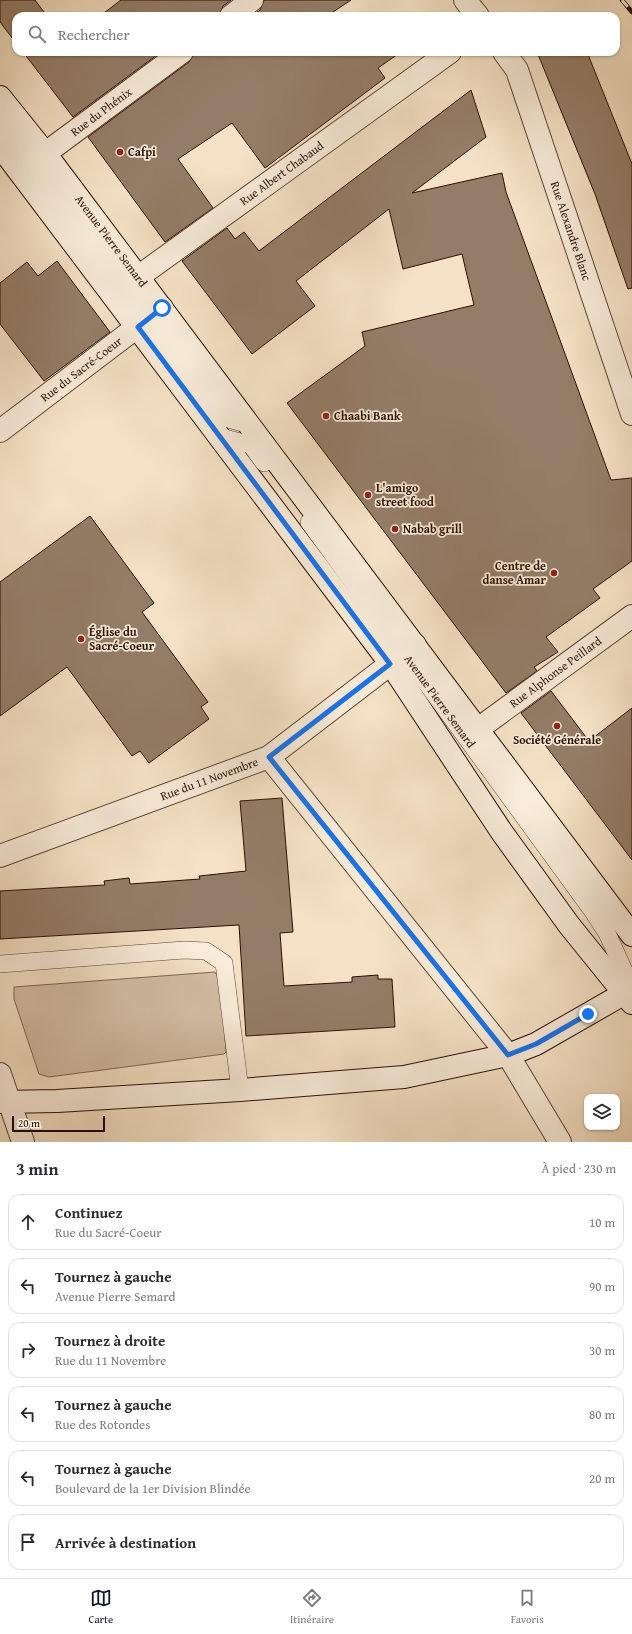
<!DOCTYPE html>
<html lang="fr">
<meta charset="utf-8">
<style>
:root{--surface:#fff;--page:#f7f7f7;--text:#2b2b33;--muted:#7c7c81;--line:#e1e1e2;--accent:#111827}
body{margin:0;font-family:"Gentium Book Plus",serif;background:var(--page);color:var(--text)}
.controls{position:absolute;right:12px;bottom:12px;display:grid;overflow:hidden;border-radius:8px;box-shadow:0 1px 3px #0004}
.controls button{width:36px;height:36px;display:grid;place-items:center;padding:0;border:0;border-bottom:1px solid var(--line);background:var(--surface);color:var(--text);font:20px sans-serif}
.scale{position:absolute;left:12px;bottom:10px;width:93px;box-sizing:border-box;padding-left:4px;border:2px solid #2b0f03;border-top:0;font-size:11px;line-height:14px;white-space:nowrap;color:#2b0f03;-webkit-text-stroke:3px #f8ecda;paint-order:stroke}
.stop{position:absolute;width:12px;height:12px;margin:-9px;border:3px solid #1a73e8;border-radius:50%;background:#fff}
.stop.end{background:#1a73e8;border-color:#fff;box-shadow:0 1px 4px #0008}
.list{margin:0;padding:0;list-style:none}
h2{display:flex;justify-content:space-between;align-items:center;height:52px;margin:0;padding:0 16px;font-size:17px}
h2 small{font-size:13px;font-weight:400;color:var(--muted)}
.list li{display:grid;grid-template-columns:26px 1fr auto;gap:12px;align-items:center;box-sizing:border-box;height:56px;margin:0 8px 8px;padding:0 8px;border:1px solid var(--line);border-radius:12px}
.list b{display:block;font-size:15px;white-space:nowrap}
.list p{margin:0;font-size:13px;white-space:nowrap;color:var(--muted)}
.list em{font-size:13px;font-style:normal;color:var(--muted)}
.icon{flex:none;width:22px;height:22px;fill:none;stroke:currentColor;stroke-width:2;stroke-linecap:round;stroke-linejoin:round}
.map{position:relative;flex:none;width:632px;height:1142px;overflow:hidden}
.search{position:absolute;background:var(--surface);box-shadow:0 1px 3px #0004;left:12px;right:12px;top:12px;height:44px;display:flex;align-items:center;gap:10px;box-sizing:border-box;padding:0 14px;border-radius:12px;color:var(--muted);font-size:15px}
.sheet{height:436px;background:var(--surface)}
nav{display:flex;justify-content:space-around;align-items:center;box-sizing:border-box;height:56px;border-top:1px solid var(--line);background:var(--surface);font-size:11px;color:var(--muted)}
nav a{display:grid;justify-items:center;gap:2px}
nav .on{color:var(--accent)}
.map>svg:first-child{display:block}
.green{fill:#d3bea5;stroke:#7f6654}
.building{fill:#947d68;stroke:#2b0f03}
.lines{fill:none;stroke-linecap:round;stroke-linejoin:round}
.lane-casing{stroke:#5e4434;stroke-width:18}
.street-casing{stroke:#5e4434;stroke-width:24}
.secondary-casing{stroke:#2b0f03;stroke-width:24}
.lane{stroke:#f8ecda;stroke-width:17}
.street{stroke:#f8ecda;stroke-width:22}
.secondary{stroke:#f8ecda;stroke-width:22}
.rail-casing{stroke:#2b0f03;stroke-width:4.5}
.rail{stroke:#f8ecda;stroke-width:3;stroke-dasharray:9;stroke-linecap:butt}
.route{stroke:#1a73e8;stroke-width:5}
.poi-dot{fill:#8f2418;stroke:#f8ecda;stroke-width:1.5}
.labels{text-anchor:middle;stroke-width:3.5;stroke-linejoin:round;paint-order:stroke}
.street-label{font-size:12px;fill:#2b0f03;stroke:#f8ecda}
.poi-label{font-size:12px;font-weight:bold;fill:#2b0f03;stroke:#f8ecda;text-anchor:start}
</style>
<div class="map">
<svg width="632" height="1142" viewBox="0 0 632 1142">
<rect width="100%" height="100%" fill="#f5e2c6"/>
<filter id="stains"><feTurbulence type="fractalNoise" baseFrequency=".005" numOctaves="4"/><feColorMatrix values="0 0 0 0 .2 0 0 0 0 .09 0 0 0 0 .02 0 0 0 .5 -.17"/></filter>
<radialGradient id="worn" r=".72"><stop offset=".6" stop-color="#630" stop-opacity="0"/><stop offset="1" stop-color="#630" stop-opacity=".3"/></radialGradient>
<!-- green -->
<path class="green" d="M 215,972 L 221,982 L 226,1052 L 224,1054 L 49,1077 L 39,1074 L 14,999 L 14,987 Z"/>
<!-- building -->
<path class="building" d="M 0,0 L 35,0 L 47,16 L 16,16 L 16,43 L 0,22 Z
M 121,0 L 231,0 L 223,6 L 219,16 L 100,16 Z
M 264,0 L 351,0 L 327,16 L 252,16 L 260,10 Z
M 23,52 L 161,52 L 73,117 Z
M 194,52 L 401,52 L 378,68 L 385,78 L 265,168 L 232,123 L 178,159 L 213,208 L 165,242 L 88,137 L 189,62 Z
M 537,52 L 587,52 L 632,164 L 632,288 L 628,289 L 595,194 Z
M 471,90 L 486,137 L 412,193 L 502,173 L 506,192 L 611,480 L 632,478 L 632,561 L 593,589 L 600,598 L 546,637 L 558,652 L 534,667 L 537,671 L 506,693 L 287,403 L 365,346 L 362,332 L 474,305 L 462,254 L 403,269 L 389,209 L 296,281 L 315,306 L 252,354 L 182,261 L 227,228 L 235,239 L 244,232 L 259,251 Z
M 57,261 L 110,332 L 44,381 L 0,324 L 0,283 L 27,262 L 38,276 Z
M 90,516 L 154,603 L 142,612 L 208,702 L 201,707 L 209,719 L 149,763 L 140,751 L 132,756 L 67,667 L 0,716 L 0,582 Z
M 551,691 L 589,741 L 632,708 L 632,860 L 521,713 Z
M 282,798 L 293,932 L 280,933 L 284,986 L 352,982 L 352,977 L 378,975 L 378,979 L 392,979 L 395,1027 L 246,1036 L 239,925 L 0,939 L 0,891 L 105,885 L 104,881 L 129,878 L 130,884 L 200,879 L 199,876 L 246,871 L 240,801 Z"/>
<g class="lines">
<!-- lane casing -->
<g class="lane-casing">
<g id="lane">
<path d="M 0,123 C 79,218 151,318 225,418 L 250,425"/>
<path d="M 221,437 L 251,445 L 264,463"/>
<path id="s1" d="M 309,522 L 594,913 L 607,933 L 625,973 L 623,993"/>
<path d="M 0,964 L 184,950 L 206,951 L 224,963 L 240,1090"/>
</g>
</g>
<!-- street casing -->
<g class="street-casing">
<g id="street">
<path d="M 465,0 L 478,16"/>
<path d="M 231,16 L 252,0"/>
<path id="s2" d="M 504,52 L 517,70 L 632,414"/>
<path id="s3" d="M 20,172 L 182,52"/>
<path id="s4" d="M 113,295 L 450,52"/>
<path id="s5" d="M 0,431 L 162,308"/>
<path id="s6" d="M 478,729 L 632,616"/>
<path d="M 269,757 L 508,1055 L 560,1142"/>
<path id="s7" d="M 0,856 L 269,757 L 415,645"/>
<path d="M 0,1074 L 23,1142"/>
</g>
</g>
<!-- secondary casing -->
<g class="secondary-casing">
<g id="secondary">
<path id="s8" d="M 0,97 L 45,153 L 632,935"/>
<path d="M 0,146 L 390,663 L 501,831 L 569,925 L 632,1003"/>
<path d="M 0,1102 L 57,1101 L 240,1090 L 404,1077 L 508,1055 L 536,1044 L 632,989"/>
</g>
</g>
<!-- lane -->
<use href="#lane" class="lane"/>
<!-- street -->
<use href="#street" class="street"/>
<!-- secondary -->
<use href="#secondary" class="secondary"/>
<!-- rail casing -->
<g class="rail-casing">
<path id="rail" d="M 622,0 L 632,12"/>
</g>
<!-- rail -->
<use href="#rail" class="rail"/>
</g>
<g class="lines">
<!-- route -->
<path class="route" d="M 162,308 L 138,327 L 390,664 L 269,757 L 508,1055 L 536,1044 L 588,1014"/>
</g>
<!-- markers -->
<g class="poi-dot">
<circle cx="120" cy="152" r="4"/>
<circle cx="326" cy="416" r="4"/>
<circle cx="368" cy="495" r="4"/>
<circle cx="395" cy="529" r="4"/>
<circle cx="554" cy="573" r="4"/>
<circle cx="81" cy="639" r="4"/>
<circle cx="557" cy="726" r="4"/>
</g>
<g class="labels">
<!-- street labels -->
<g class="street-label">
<text dy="4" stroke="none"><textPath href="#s3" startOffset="101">Rue du Phénix</textPath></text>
<text dy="4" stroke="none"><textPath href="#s4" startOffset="208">Rue Albert Chabaud</textPath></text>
<text dy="4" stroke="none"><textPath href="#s2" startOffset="192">Rue Alexandre Blanc</textPath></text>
<text dy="4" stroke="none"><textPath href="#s8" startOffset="182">Avenue Pierre Semard</textPath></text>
<text dy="4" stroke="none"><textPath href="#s5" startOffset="102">Rue du Sacré-Coeur</textPath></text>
<text dy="4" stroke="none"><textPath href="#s6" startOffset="96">Rue Alphonse Peillard</textPath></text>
<text dy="4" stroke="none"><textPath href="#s1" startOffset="222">Avenue Pierre Semard</textPath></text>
<text dy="4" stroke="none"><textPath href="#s7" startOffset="223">Rue du 11 Novembre</textPath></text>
</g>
<!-- poi labels -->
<g class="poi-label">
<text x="128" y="156">Cafpi</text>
<text x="334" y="420">Chaabi Bank</text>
<text x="376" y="492">L'amigo<tspan x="376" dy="14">street food</tspan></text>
<text x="403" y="533">Nabab grill</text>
<text x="546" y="570" text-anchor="end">Centre de<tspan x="546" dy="14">danse Amar</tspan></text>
<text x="89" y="636">Église du<tspan x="89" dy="14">Sacré-Coeur</tspan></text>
<text x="557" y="744" text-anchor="middle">Société Générale</text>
</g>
</g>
<rect width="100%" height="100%" filter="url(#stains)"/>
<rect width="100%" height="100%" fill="url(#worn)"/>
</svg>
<div class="controls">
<button><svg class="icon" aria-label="layers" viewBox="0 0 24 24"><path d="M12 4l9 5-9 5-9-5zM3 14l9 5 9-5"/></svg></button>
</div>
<div class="scale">20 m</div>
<div class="stop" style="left:162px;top:308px"></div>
<div class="stop end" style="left:588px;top:1014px"></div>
<div class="search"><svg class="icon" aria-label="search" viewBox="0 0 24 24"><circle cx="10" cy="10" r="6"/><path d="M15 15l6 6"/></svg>Rechercher</div>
</div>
<section class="sheet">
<h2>3 min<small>À pied · 230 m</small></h2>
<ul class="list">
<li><svg class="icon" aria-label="ahead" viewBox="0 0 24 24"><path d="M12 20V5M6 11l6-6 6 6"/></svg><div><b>Continuez</b><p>Rue du Sacré-Coeur</p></div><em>10 m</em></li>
<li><svg class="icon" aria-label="left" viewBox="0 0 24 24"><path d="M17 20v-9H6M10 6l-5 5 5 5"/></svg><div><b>Tournez à gauche</b><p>Avenue Pierre Semard</p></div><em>90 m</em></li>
<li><svg class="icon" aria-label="right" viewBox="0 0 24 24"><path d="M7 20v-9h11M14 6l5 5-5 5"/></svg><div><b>Tournez à droite</b><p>Rue du 11 Novembre</p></div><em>30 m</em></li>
<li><svg class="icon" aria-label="left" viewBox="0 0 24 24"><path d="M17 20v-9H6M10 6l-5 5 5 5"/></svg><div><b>Tournez à gauche</b><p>Rue des Rotondes</p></div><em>80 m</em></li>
<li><svg class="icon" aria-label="left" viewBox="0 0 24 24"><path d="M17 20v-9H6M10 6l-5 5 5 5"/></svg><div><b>Tournez à gauche</b><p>Boulevard de la 1er Division Blindée</p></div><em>20 m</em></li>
<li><svg class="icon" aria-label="arrive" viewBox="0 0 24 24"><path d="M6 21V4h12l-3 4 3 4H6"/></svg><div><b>Arrivée à destination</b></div></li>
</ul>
</section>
<nav>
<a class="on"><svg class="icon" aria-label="map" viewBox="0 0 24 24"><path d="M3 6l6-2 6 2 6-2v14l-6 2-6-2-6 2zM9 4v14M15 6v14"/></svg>Carte</a>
<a><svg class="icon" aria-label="directions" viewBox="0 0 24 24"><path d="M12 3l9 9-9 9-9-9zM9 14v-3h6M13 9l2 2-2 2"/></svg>Itinéraire</a>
<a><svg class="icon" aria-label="saved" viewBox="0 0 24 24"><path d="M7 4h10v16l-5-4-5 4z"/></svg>Favoris</a>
</nav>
